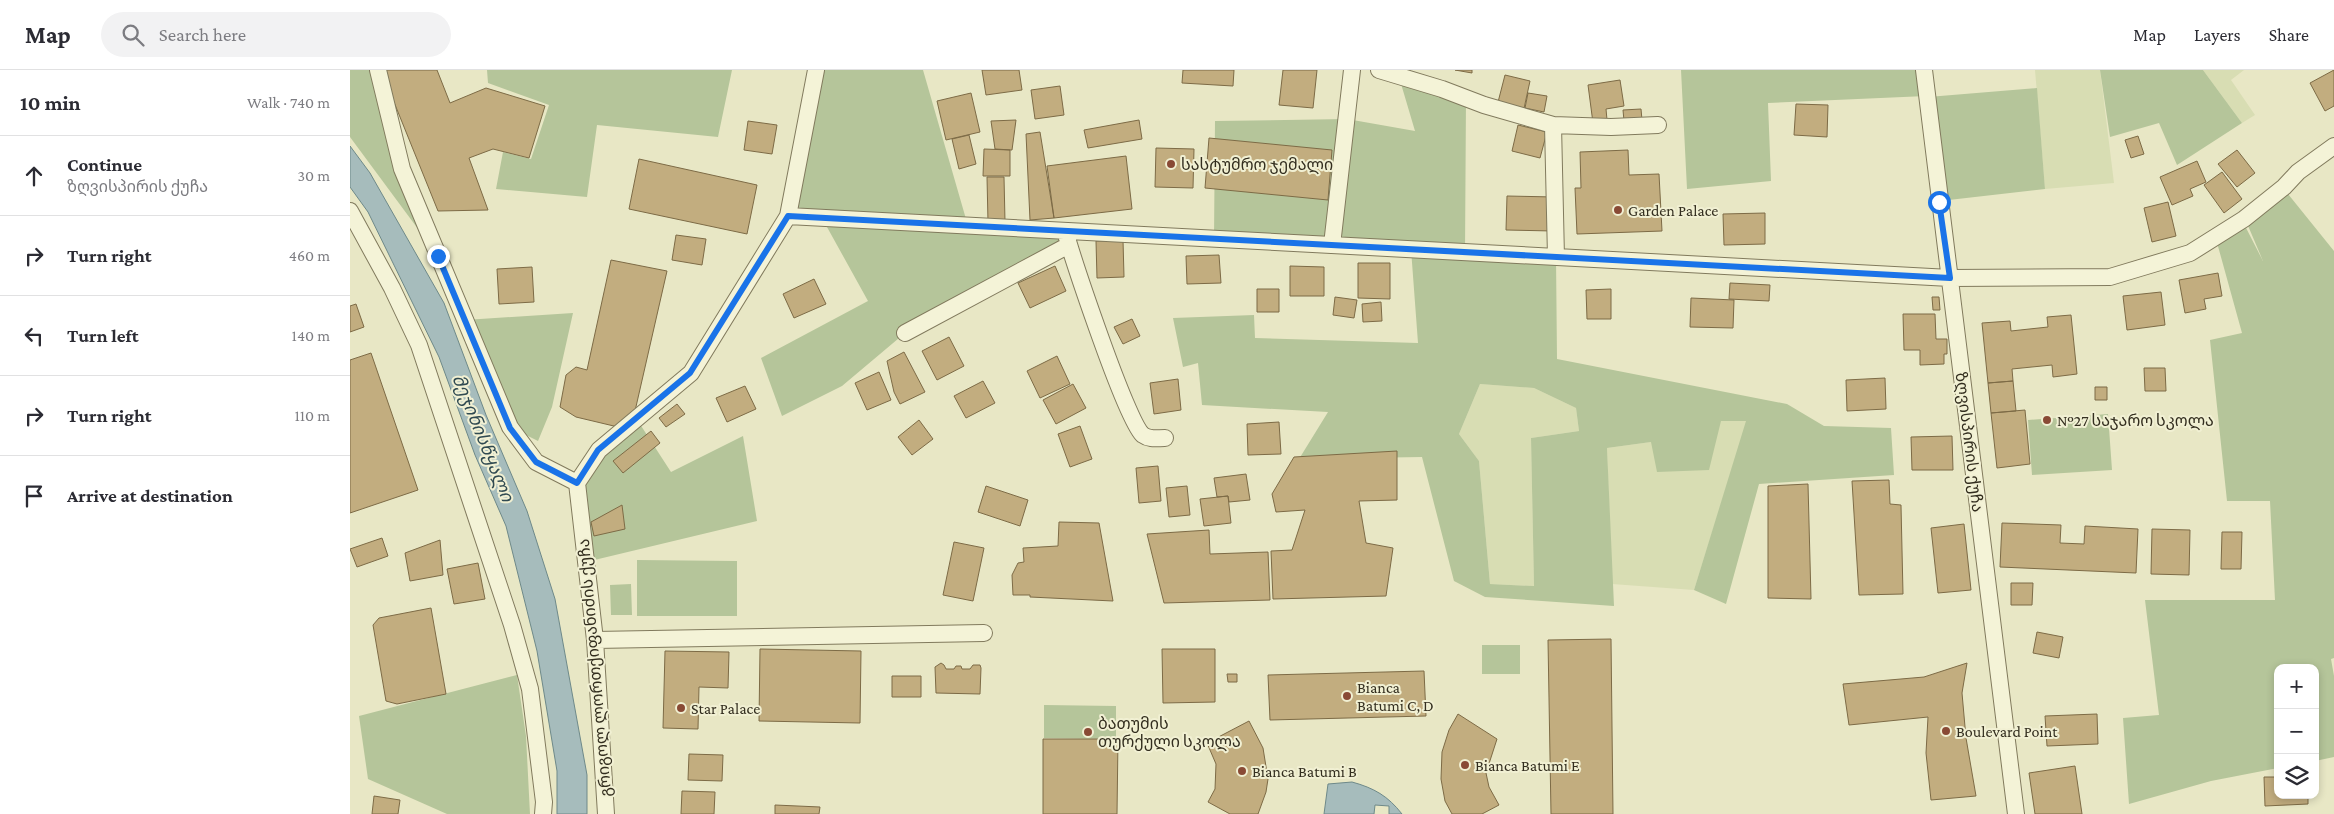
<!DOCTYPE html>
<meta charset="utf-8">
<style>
:root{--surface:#fff;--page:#f2f2f3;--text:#2b2b33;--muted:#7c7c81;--line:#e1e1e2}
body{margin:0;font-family:"Crimson Pro","Noto Sans Georgian",serif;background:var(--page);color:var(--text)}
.controls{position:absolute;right:15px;bottom:15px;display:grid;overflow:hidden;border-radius:10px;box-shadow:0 2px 8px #0003}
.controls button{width:45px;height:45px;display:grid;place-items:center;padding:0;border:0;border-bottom:1px solid var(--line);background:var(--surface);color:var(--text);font:25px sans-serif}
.stop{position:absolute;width:15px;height:15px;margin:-11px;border:4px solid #1a73e8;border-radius:50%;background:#fff}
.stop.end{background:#1a73e8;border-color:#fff;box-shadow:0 1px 5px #0008}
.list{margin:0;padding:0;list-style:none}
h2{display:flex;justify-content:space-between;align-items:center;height:65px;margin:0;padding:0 20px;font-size:21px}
h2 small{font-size:16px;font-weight:400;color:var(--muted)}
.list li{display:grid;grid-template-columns:32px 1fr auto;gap:15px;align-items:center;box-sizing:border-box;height:80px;padding:0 20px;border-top:1px solid var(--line)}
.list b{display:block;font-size:19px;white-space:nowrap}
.list p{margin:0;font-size:16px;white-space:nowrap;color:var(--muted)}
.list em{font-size:16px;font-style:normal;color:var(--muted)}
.icon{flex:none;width:28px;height:28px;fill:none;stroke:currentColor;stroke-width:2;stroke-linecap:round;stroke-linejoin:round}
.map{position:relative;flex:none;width:1984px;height:744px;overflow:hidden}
header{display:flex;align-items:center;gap:30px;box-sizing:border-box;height:70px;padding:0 25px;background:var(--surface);border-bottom:1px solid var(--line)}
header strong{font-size:24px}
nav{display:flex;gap:28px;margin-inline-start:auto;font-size:18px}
.search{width:350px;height:45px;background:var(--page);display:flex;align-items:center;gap:12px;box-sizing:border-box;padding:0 18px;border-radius:28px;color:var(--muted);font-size:19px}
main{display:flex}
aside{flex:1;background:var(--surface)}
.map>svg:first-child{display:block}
.farmland{fill:#d8ddb3}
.green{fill:#b5c59a;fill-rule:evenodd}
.water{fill:#a6bcbc;stroke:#6e8989}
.building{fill:#c2ad7f;stroke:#7d6b46}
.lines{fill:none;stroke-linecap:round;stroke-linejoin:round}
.street-casing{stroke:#817a5d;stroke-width:18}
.street{stroke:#f4f3d7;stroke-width:16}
.route{stroke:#1a73e8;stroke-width:6}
.poi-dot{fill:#894a35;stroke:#f1f0d3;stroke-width:2}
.labels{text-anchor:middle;stroke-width:4;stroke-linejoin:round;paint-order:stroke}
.poi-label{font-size:16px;fill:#332e1f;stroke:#f1f0d3;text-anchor:start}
.street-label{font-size:16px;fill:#332e1f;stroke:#f1f0d3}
.water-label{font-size:18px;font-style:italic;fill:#304a51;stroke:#f1f0d3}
</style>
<header>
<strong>Map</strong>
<div class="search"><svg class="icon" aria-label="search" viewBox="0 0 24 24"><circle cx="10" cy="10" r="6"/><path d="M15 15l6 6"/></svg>Search here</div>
<nav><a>Map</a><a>Layers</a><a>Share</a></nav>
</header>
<main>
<aside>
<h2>10 min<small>Walk · 740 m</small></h2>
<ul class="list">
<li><svg class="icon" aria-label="ahead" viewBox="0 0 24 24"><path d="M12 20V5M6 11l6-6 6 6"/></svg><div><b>Continue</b><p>ზღვისპირის ქუჩა</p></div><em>30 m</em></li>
<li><svg class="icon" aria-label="right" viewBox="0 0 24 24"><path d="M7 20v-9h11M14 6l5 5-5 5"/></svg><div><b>Turn right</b></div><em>460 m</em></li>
<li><svg class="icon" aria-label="left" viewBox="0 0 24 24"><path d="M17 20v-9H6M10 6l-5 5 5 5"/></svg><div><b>Turn left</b></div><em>140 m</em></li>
<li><svg class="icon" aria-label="right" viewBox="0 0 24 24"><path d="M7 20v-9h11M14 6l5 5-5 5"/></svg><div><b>Turn right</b></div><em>110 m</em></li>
<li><svg class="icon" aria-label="arrive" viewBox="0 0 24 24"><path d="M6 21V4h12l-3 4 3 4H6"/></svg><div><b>Arrive at destination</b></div></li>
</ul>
</aside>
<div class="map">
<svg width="1984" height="744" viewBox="0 0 1984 744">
<rect width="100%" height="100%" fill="#e8e7c5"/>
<!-- farmland -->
<path class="farmland" d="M 1685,0 L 1750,0 L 1764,113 L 1695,119 Z
M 1853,0 L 1894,0 L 1881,10 L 1905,45 L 1892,53 Z
M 1130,314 L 1184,318 L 1226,338 L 1229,361 L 1181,368 L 1184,516 L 1140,514 L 1129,391 L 1109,364 Z
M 1371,351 L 1397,351 L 1344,520 L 1262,514 L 1257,378 L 1301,372 Z"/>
<!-- green -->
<path class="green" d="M 0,0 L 28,0 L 88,186 L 0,67 Z
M 137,0 L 382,0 L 368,67 L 247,55 L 237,127 L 146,119 L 153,82 L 181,89 L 199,35 L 138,13 Z
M 466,0 L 573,0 L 618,156 L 715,161 L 719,175 L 555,263 L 492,316 L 432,346 L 411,288 L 518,231 L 472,148 L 438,146 Z
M 1331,0 L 1573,0 L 1576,26 L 1418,33 L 1421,111 L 1337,119 Z
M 1750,0 L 1853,0 L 1892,53 L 1827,95 L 1809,53 L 1760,67 Z
M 1049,7 L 1116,28 L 1115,182 L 1206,187 L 1207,289 L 1437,334 L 1474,356 L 1541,358 L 1544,405 L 1409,414 L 1376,534 L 1344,520 L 1396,351 L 1371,351 L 1359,400 L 1307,402 L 1301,372 L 1257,378 L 1264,536 L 1135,527 L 1104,511 L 1072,387 L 949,389 L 978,342 L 852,335 L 848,293 L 833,297 L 823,248 L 904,245 L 905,268 L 1068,273 L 1061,179 L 864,169 L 865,51 L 997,49 L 1065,61 ZM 1130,314 L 1184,318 L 1226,338 L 1229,361 L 1181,368 L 1184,516 L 1140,514 L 1129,391 L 1109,364 Z
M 1687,18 L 1695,119 L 1590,131 L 1578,27 Z
M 1934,119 L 1984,181 L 1984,588 L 1981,589 L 1984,606 L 1984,687 L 1965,691 L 1965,598 L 1928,598 L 1928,698 L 1861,711 L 1779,734 L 1773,648 L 1809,645 L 1795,530 L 1925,530 L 1920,431 L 1877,431 L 1860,270 L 1892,263 L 1866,169 L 1893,152 L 1913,191 L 1896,151 Z
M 223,243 L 202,337 L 188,371 L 160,357 L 115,250 Z
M 1758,344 L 1762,400 L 1682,405 L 1678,350 Z
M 286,348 L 321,402 L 393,366 L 407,451 L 236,492 L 227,413 Z
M 287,490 L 387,491 L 387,546 L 287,546 Z
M 281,514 L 282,545 L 261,545 L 260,515 Z
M 1132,575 L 1170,575 L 1170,604 L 1132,604 Z
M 167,605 L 176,666 L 180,744 L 97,744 L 18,709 L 9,646 Z
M 694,635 L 766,636 L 766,669 L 694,668 Z"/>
<!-- water -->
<path class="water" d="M 0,76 L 20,103 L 94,233 L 136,345 L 177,441 L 205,529 L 237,705 L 237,744 L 207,744 L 207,701 L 187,581 L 156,456 L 125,385 L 89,287 L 18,142 L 0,117 Z
M 1002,712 C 1024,718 1038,726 1052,744 L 1039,744 L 1039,736 L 1025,735 L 1024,744 L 974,744 L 978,714 Z"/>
<!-- building -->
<path class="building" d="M 31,0 L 87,0 L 100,33 L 136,18 L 195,36 L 179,88 L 143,79 L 119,88 L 138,140 L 88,141 Z
M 632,0 L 669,0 L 672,20 L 636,25 Z
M 833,0 L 884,0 L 883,16 L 832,13 Z
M 933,0 L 967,0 L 963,38 L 929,35 Z
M 1105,0 L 1122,0 L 1122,3 Z
M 1984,0 L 1984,36 L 1975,41 L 1960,13 Z
M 1155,5 L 1180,11 L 1173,43 L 1147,36 Z
M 1270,10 L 1274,36 L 1256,39 L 1257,50 L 1243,53 L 1238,15 Z
M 710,16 L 714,45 L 685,49 L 681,20 Z
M 621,23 L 630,62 L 596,70 L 587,31 Z
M 1178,23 L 1197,26 L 1194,42 L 1175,38 Z
M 1446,34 L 1478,35 L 1477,67 L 1444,65 Z
M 1291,39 L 1292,50 L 1274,51 L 1273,40 Z
M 666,50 L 662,80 L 645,79 L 641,51 Z
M 789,50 L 792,69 L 738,78 L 734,60 Z
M 398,51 L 427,55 L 422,84 L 394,80 Z
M 1168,55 L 1197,62 L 1190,88 L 1162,81 Z
M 690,62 L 704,148 L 680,150 L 676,64 Z
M 619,65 L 626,94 L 609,99 L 602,69 Z
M 1788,66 L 1794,84 L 1781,88 L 1775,70 Z
M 859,68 L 982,80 L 978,130 L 855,118 Z
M 806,78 L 844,79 L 843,118 L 805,117 Z
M 634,79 L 660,80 L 660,106 L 633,106 Z
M 1278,80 L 1279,105 L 1309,104 L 1312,161 L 1227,164 L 1225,118 L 1231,118 L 1230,82 Z
M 1887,80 L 1905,103 L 1887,117 L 1868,94 Z
M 776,86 L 782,139 L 704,148 L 697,96 Z
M 289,89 L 407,115 L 397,164 L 279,139 Z
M 1847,91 L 1856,112 L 1840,119 L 1843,126 L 1822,135 L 1810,107 Z
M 1872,102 L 1892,129 L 1874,143 L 1854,115 Z
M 637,107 L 654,107 L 655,152 L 638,152 Z
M 1157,126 L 1204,127 L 1203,161 L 1156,160 Z
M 1818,132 L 1826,166 L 1802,172 L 1794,138 Z
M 1415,143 L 1415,174 L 1374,175 L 1373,144 Z
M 326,165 L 356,169 L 352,195 L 322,190 Z
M 773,170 L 774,207 L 747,208 L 746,171 Z
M 869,185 L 871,213 L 837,214 L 836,186 Z
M 261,190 L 317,201 L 285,341 L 268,357 L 226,347 L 210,337 L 216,305 L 226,297 L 237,300 Z
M 1008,193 L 1040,193 L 1040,229 L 1008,228 Z
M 705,196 L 716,221 L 680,238 L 668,213 Z
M 940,196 L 974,197 L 974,226 L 940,226 Z
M 182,197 L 184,232 L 149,234 L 147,199 Z
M 1868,203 L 1872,226 L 1854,229 L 1856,239 L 1835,243 L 1829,210 Z
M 464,209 L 476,234 L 444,248 L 433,224 Z
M 1380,213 L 1420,215 L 1419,231 L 1379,229 Z
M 907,219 L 929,219 L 929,242 L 907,242 Z
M 1261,219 L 1261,249 L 1237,249 L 1236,220 Z
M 1811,222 L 1815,255 L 1777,260 L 1773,226 Z
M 985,227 L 1007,230 L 1004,248 L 983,245 Z
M 1582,227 L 1589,227 L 1590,240 L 1583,240 Z
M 1341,228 L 1384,230 L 1383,258 L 1340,257 Z
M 1031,232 L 1032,251 L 1013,252 L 1012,234 Z
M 6,234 L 14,257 L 0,262 L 0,236 Z
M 1553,244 L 1585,244 L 1586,269 L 1597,269 L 1597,284 L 1594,284 L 1594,294 L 1570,295 L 1570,280 L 1554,280 Z
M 1721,245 L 1727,304 L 1703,307 L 1702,295 L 1662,299 L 1663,311 L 1638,313 L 1632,253 L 1660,251 L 1661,261 L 1698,257 L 1697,247 Z
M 782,249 L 790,266 L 773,274 L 764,257 Z
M 599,267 L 614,296 L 587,310 L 572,281 Z
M 554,282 L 575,322 L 550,334 L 544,322 L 537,291 Z
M 21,283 L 68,420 L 0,443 L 0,290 Z
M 707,286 L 720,314 L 690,328 L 677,301 Z
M 1794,298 L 1815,298 L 1816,321 L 1795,321 Z
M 529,302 L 541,330 L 517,340 L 505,313 Z
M 1535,308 L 1536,339 L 1497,341 L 1496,310 Z
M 828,309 L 831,340 L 804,344 L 800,313 Z
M 633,311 L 645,333 L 616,348 L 604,326 Z
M 1663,311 L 1666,341 L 1641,343 L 1638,313 Z
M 723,314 L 736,338 L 706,354 L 693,330 Z
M 395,316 L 406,339 L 377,352 L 366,328 Z
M 1745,317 L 1757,317 L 1757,330 L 1745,330 Z
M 327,334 L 335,344 L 316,357 L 309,348 Z
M 1675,340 L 1680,394 L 1647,398 L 1641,343 Z
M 569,350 L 583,369 L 562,385 L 548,367 Z
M 929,352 L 931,384 L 898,385 L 897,354 Z
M 730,356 L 742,389 L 720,397 L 708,364 Z
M 301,361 L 310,373 L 273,403 L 263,391 Z
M 1602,366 L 1603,400 L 1562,400 L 1561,367 Z
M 1047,381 L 1047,430 L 1009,431 L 1016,473 L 1043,478 L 1036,526 L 923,529 L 921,481 L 942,480 L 955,440 L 926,442 L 922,424 L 944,387 Z
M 808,396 L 811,431 L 789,433 L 786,398 Z
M 896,404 L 900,430 L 879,432 L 878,426 L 867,427 L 864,408 Z
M 1539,410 L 1540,434 L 1551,435 L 1553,524 L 1509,525 L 1502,411 Z
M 1458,414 L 1461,529 L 1418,528 L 1418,416 Z
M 636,416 L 678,430 L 670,456 L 628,442 Z
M 837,416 L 840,445 L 819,447 L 816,418 Z
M 878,426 L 881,453 L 854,456 L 850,429 Z
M 272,435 L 275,459 L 244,466 L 241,452 Z
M 709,452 L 749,453 L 763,531 L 680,527 L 680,525 L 663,525 L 662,505 L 668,493 L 674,492 L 673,478 L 708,476 Z
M 1652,453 L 1711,455 L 1710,473 L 1734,474 L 1735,456 L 1788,459 L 1786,503 L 1650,497 Z
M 1614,454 L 1621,520 L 1588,523 L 1581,458 Z
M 1802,459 L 1840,460 L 1839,505 L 1801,504 Z
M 859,460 L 860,484 L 918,482 L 920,530 L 814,533 L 797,464 Z
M 1872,462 L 1892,462 L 1891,499 L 1871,499 Z
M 32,468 L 38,486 L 7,497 L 0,479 Z
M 90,470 L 93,505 L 60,511 L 55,483 Z
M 604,472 L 634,478 L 623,531 L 593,525 Z
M 128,493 L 135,529 L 104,534 L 97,499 Z
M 1661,513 L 1683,513 L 1682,535 L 1661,535 Z
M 81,538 L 96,624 L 47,634 L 36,631 L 23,555 L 29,548 Z
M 1687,562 L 1713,567 L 1709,588 L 1683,583 Z
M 1261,569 L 1263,744 L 1201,744 L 1198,570 Z
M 410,579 L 511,581 L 510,653 L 409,651 Z
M 812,579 L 865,579 L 865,632 L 813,633 Z
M 315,581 L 379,582 L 378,618 L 349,617 L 348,659 L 313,658 Z
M 591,593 L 594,595 L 596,599 L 604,599 L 606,596 L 611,596 L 612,599 L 620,599 L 623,595 L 630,595 L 631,598 L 630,624 L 586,623 L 585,597 Z
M 1617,593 L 1612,623 L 1616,668 L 1626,726 L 1581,730 L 1576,683 L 1578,647 L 1499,655 L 1493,614 L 1574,607 Z
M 1074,601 L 1076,646 L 920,650 L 918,605 Z
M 877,604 L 887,604 L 887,612 L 878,612 Z
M 542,606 L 571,606 L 571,627 L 542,627 Z
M 1108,644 L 1147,669 L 1136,703 L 1139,717 L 1149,735 L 1132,744 L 1102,744 L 1095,731 L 1091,709 L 1092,682 L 1099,660 Z
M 1747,644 L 1748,674 L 1697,676 L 1695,646 Z
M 899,651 L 913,678 L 918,709 L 916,722 L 908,744 L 880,744 L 858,732 L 865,719 L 866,694 L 857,673 Z
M 693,669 L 768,669 L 767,744 L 693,744 Z
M 339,684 L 373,685 L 372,711 L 338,710 Z
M 1725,696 L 1732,744 L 1685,744 L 1679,703 Z
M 1914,707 L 1928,707 L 1928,725 L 1958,725 L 1958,734 L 1915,736 Z
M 332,721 L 365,722 L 364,744 L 331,744 Z
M 24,726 L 50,730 L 48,744 L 22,744 Z
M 425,735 L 470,737 L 469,744 L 425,744 Z"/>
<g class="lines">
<!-- street casing -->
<g class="street-casing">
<path id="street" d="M 28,0 L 52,99 L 160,357 L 186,392 L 227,413 L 245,570 L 256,744
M 1029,0 L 1092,19 L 1134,35 L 1203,55 L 1261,57 L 1308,55
M 1574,0 L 1666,744
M 1203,55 L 1206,187
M 0,141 L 42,218 L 69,275 L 162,555 L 180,619 L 194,732 L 193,744
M 438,146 L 1600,208 L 1760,207 L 1840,183 L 1894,149 L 1934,117 L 1948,102 L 1984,76
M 715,161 C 723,189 777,353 793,365 C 800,370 807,368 815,368
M 982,175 L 1002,0
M 555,263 L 719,175
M 227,413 L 249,380 L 341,303 L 438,146 L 466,0
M 245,570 L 634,563"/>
</g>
<!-- street -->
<use href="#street" class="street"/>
</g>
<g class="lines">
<!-- route -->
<path class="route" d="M 88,186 L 160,358 L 186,392 L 227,413 L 248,380 L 340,303 L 438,146 L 1600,208 L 1589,132"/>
</g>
<!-- markers -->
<g class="poi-dot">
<circle cx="821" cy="94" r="5"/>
<circle cx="1268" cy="140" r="5"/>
<circle cx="1697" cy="350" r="5"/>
<circle cx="997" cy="626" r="5"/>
<circle cx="331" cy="638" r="5"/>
<circle cx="1596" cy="661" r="5"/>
<circle cx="738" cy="662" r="5"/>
<circle cx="1115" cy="695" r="5"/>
<circle cx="892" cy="701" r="5"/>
</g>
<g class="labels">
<!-- poi labels -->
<g class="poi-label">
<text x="831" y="100">სასტუმრო ჯემალი</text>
<text x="1278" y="146">Garden Palace</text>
<text x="1707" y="356">№27 საჯარო სკოლა</text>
<text x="1007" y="623">Bianca<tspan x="1007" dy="18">Batumi C, D</tspan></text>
<text x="341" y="644">Star Palace</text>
<text x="748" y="659">ბათუმის<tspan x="748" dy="18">თურქული სკოლა</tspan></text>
<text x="1606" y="667">Boulevard Point</text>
<text x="1125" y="701">Bianca Batumi E</text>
<text x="902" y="707">Bianca Batumi B</text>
</g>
<!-- street labels -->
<g class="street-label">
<text transform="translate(1620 372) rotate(83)" y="6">ზღვისპირის ქუჩა</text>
<text transform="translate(244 598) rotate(-95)" y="6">გრიგოლ ლორთქიფანიძის ქუჩა</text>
</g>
<!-- water labels -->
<g class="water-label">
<text transform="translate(133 368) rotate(68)" y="6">მეჯინისწყალი</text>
</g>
</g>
</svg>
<div class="controls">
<button>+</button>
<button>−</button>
<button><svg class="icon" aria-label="layers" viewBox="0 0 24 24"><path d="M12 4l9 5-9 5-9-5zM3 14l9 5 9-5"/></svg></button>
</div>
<div class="stop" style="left:1589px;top:132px"></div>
<div class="stop end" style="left:88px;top:186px"></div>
</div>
</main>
